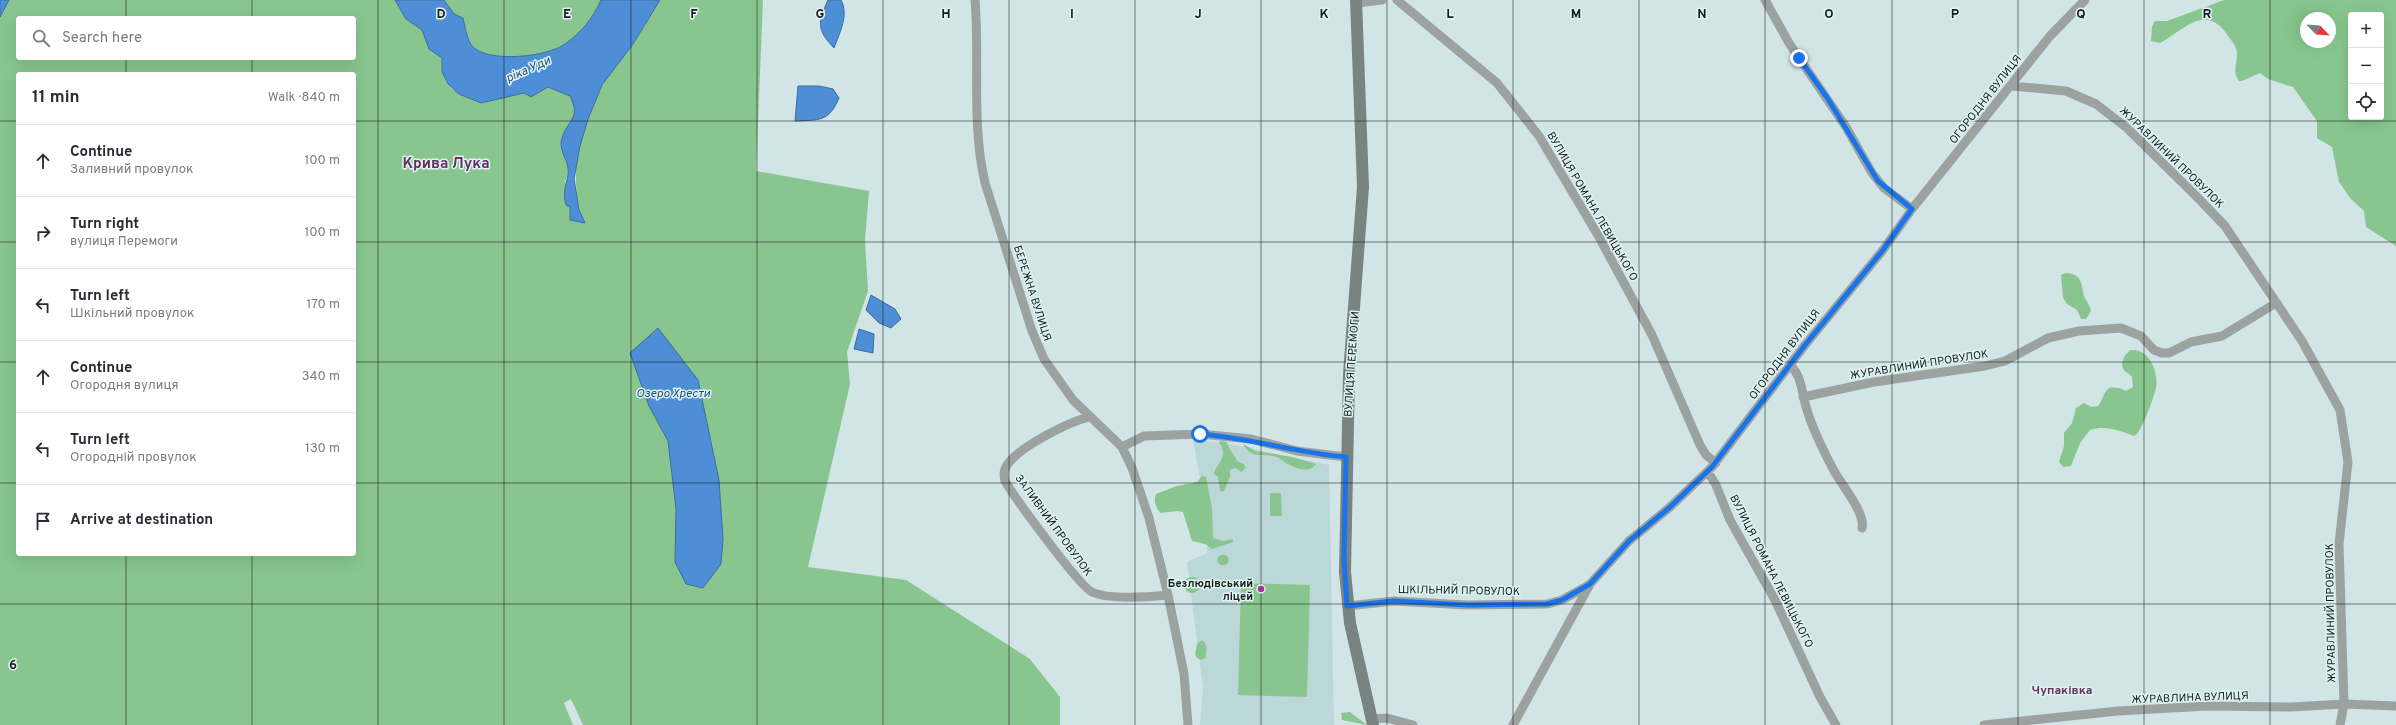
<!DOCTYPE html>
<meta charset="utf-8">
<style>
:root{--surface:#fff;--page:#f7f7f7;--text:#2b2b33;--muted:#7c7c81;--line:#e1e1e2}
body{margin:0;font-family:Overpass,sans-serif;background:var(--page);color:var(--text)}
.controls{position:absolute;right:12px;top:12px;display:grid;overflow:hidden;border-radius:4px;box-shadow:0 4px 16px #0002}
.controls button{width:36px;height:36px;display:grid;place-items:center;padding:0;border:0;border-bottom:1px solid var(--line);background:var(--surface);color:var(--text);font:20px sans-serif}
.compass{position:absolute;left:2300px;top:12px;width:36px;height:36px;border-radius:50%;background:var(--surface);box-shadow:0 4px 16px #0002;rotate:115deg}
.stop{position:absolute;width:12px;height:12px;margin:-9px;border:3px solid #1a73e8;border-radius:50%;background:#fff}
.stop.end{background:#1a73e8;border-color:#fff;box-shadow:0 1px 4px #0008}
.list{margin:0;padding:0;list-style:none}
h2{display:flex;justify-content:space-between;align-items:center;height:52px;margin:0;padding:0 16px;font-size:17px}
h2 small{font-size:13px;font-weight:400;color:var(--muted)}
.list li{display:grid;grid-template-columns:26px 1fr auto;gap:12px;align-items:center;box-sizing:border-box;height:72px;padding:0 16px;border-top:1px solid var(--line)}
.list b{display:block;font-size:15px;white-space:nowrap}
.list p{margin:0;font-size:13px;white-space:nowrap;color:var(--muted)}
.list em{font-size:13px;font-style:normal;color:var(--muted)}
.icon{flex:none;width:22px;height:22px;fill:none;stroke:currentColor;stroke-width:2;stroke-linecap:round;stroke-linejoin:round}
.map{position:relative;flex:none;width:2396px;height:725px;overflow:hidden}
.search{position:absolute;background:var(--surface);box-shadow:0 4px 16px #0002;left:16px;top:16px;width:340px;height:44px;display:flex;align-items:center;gap:10px;box-sizing:border-box;padding:0 14px;border-radius:4px;color:var(--muted);font-size:15px}
.panel{position:absolute;background:var(--surface);box-shadow:0 4px 16px #0002;left:16px;top:72px;width:340px;height:484px;border-radius:4px}
.map>svg:first-child{display:block}
.built{fill:#bcd7d8}
.green{fill:#89c68f;fill-rule:evenodd}
.water{fill:#4d8ed7;stroke:#3c6c9f}
.lines{fill:none;stroke-linecap:round;stroke-linejoin:round}
.street{stroke:#9ba29f;stroke-width:9}
.secondary{stroke:#798380;stroke-width:12}
.route{stroke:#1a73e8;stroke-width:5}
.grid{fill:none;stroke:#151c1c;stroke-width:1;stroke-opacity:0.55}
.poi-dot{fill:#a23797;stroke:#dff3f3;stroke-width:1.5}
.labels{text-anchor:middle;stroke-width:3;stroke-linejoin:round;paint-order:stroke}
.street-label{font-size:11px;fill:#151c1c;stroke:#dff3f3}
.poi-label{font-size:11px;font-weight:bold;fill:#151c1c;stroke:#dff3f3;text-anchor:end}
.water-label{font-size:12px;font-style:italic;fill:#1d4a7b;stroke:#dff3f3}
.neighbourhood-label{font-size:12px;font-weight:bold;fill:#66315f;stroke:#dff3f3}
.district-label{font-size:15px;font-weight:bold;fill:#66315f;stroke:#dff3f3}
.grid-label{font-size:13px;text-anchor:middle;font-weight:bold;fill:#151c1c;stroke:#dff3f3;stroke-width:3;stroke-linejoin:round;paint-order:stroke}
</style>
<div class="map">
<svg width="2396" height="725" viewBox="0 0 2396 725">
<rect width="100%" height="100%" fill="#d2e5e6"/>
<!-- built -->
<path class="built" d="M 1193,440 L 1225,443 L 1329,465 L 1334,725 L 1200,725 L 1203,689 L 1187,562 L 1207,553 L 1208,523 Z"/>
<!-- green -->
<path class="green" d="M 9,0 L 395,0 L 406,19 L 422,30 L 429,49 L 442,58 C 442,89 453,94 482,96 C 497,97 509,97 524,93 L 531,97 L 548,87 L 570,96 C 579,115 571,122 561,139 L 569,170 L 565,182 L 572,212 L 569,215 L 585,223 C 566,179 579,127 602,86 C 610,71 623,58 633,44 C 642,30 651,15 660,0 L 763,0 L 756,171 L 869,191 L 865,240 L 868,291 L 847,352 L 850,384 L 808,567 L 906,580 L 1030,659 L 1060,697 L 1060,725 L 583,725 L 571,699 L 564,703 L 573,725 L 0,725 L 0,17 ZM 18,18 L 354,18 L 354,58 L 18,58 ZM 18,74 L 354,74 L 354,554 L 18,554 ZM 698,380 L 719,480 L 723,539 L 675,562 L 676,509 L 668,441 Z
M 444,0 L 601,0 C 592,19 582,32 565,44 C 547,57 490,63 473,47 C 467,41 465,26 463,18 L 454,14 Z
M 2224,0 L 2396,0 L 2396,246 L 2366,227 L 2364,211 L 2351,199 L 2339,182 L 2332,147 L 2317,138 L 2317,121 L 2293,87 L 2268,79 L 2260,73 L 2242,81 L 2239,81 C 2232,71 2237,65 2237,55 C 2238,47 2230,39 2226,33 C 2204,3 2182,32 2160,43 L 2151,41 L 2152,27 L 2155,21 L 2167,21 ZM 2351,15 L 2381,15 L 2381,117 L 2351,117 ZM 2306,18 L 2330,18 L 2330,42 L 2306,42 Z
M 2066,273 C 2082,274 2081,283 2084,296 C 2086,301 2090,305 2091,311 L 2086,319 L 2081,319 L 2077,310 L 2067,304 L 2063,298 L 2061,275 Z
M 2131,350 C 2149,348 2159,372 2156,388 C 2154,396 2141,435 2134,436 C 2120,431 2105,425 2090,430 L 2080,443 L 2071,466 L 2063,467 L 2059,462 L 2064,446 L 2064,433 L 2072,423 L 2076,408 L 2084,403 L 2091,407 L 2098,406 C 2104,400 2104,384 2117,388 C 2121,388 2123,390 2126,391 L 2133,387 L 2132,377 C 2130,374 2126,373 2124,370 C 2119,364 2125,353 2131,350 Z
M 1221,441 L 1227,442 C 1229,451 1234,453 1237,461 L 1244,464 L 1246,468 L 1241,472 L 1235,468 L 1230,470 L 1230,477 L 1224,491 L 1220,491 L 1218,477 L 1214,474 C 1215,464 1230,459 1219,442 Z
M 1243,444 L 1256,451 L 1292,457 L 1316,464 C 1307,477 1286,464 1279,458 C 1268,451 1252,462 1243,444 Z
M 1202,476 L 1206,477 L 1212,508 L 1213,538 L 1223,541 L 1233,539 L 1233,542 L 1212,549 L 1205,544 L 1192,541 L 1183,512 L 1177,511 L 1161,513 C 1156,509 1153,500 1156,494 L 1177,486 L 1197,482 Z
M 1270,493 L 1281,493 L 1282,516 L 1270,516 Z
M1217.5 560a5.5 5.5 0 1 1 11 0a5.5 5.5 0 1 1-11 0Z
M1184 585a8 8 0 1 1 16 0a8 8 0 1 1-16 0Z
M 1241,583 L 1310,585 L 1307,697 L 1238,695 Z
M 1202,640 C 1208,644 1207,652 1205,658 L 1201,660 L 1197,658 L 1195,654 L 1197,644 Z
M 1350,712 L 1367,725 L 1342,720 L 1341,713 Z"/>
<!-- water -->
<path class="water" d="M 0,0 L 9,0 L 0,17 Z
M 395,0 L 444,0 L 454,14 L 463,18 C 465,26 467,41 473,47 C 490,63 547,57 565,44 C 582,32 592,19 601,0 L 660,0 L 633,44 L 602,85 L 588,119 L 580,146 L 574,179 L 579,209 L 585,223 L 570,220 L 570,207 L 566,205 C 561,189 570,178 568,168 C 567,159 558,148 562,138 C 568,119 581,119 570,96 L 548,87 L 531,97 L 524,93 L 481,103 L 459,94 L 448,84 L 442,72 L 442,58 L 429,49 L 422,30 L 406,19 Z
M 828,0 L 841,0 C 849,15 840,32 834,48 C 816,29 818,22 828,0 Z
M 798,86 L 819,86 L 833,89 L 839,98 C 829,122 819,120 795,121 Z
M 871,295 L 895,309 L 901,319 L 891,328 L 879,323 L 866,310 Z
M 658,328 L 698,380 L 719,480 L 723,539 L 721,564 L 703,588 L 686,584 L 675,562 L 676,509 L 668,441 L 649,406 L 630,353 Z
M 859,329 L 874,334 L 873,353 L 854,349 Z"/>
<g class="lines">
<!-- street -->
<path class="street" d="M 975,0 C 980,61 971,123 985,183 L 1032,331 L 1044,359 L 1073,400 L 1122,447 L 1132,468 L 1149,518 L 1168,595 L 1184,674 L 1188,725
M 1397,0 L 1497,83 L 1539,136 L 1599,237 L 1652,335 L 1700,445 L 1706,455 L 1716,463
M 1765,0 L 1789,43 L 1846,127 L 1872,173 L 1884,188 L 1912,209
M 1357,3 L 1382,0
M 2012,86 L 2066,91 L 2096,104 L 2127,128 L 2197,197 L 2225,226 L 2302,341 L 2340,410 L 2348,462 L 2339,544 L 2344,704 L 2340,725
M 1790,365 C 1803,377 1801,393 1807,410 C 1813,430 1823,450 1833,469 C 1840,483 1866,513 1862,528
M 1803,397 L 1874,382 L 1985,366 L 2005,361 L 2048,338 L 2079,331 L 2121,328 L 2141,336 L 2154,350 L 2162,353 L 2169,353 L 2191,342 L 2222,336 L 2276,303
M 1089,417 C 1069,422 1013,449 1005,469 C 1003,473 1004,477 1005,481 C 1015,498 1079,586 1092,592 C 1109,600 1150,597 1168,595
M 1122,447 L 1144,436 L 1200,434 L 1251,439 L 1297,451 L 1346,457
M 1708,472 L 1716,485 L 1730,520 L 1775,600 L 1820,697 L 1836,725
M 1347,606 L 1394,601 L 1467,605 L 1547,604 L 1562,600 L 1589,585
M 1372,719 L 1387,718 L 1413,725
M 1513,725 L 1590,584 L 1629,541 L 1670,507 L 1712,467 L 1805,345 L 1883,250 L 1912,209 L 2050,36 L 2085,0
M 1984,725 L 2118,711 L 2208,706 L 2291,707 L 2344,704 L 2396,706"/>
<!-- secondary -->
<path class="secondary" d="M 1356,0 L 1363,187 L 1349,374 L 1345,572 L 1350,623 L 1373,725"/>
</g>
<g class="lines">
<!-- route -->
<path class="route" d="M 1200,434 C 1250,438 1297,453 1346,457 L 1344,559 L 1347,606 L 1394,601 L 1467,605 L 1547,604 L 1562,600 L 1590,584 L 1629,541 L 1670,507 L 1712,467 L 1805,345 L 1883,250 L 1912,209 L 1878,181 L 1828,99 L 1799,58"/>
</g>
<!-- grid -->
<path class="grid" d="M 126,0 L 126,18M 252,0 L 252,18M 378,0 L 378,725M 504,0 L 504,725M 631,0 L 631,725M 757,0 L 757,725M 883,0 L 883,725M 1009,0 L 1009,725M 1135,0 L 1135,725M 1261,0 L 1261,725M 1387,0 L 1387,725M 1513,0 L 1513,725M 1639,0 L 1639,725M 1765,0 L 1765,725M 1892,0 L 1892,725M 2018,0 L 2018,725M 2144,0 L 2144,725M 2270,0 L 2270,725M 126,58 L 126,74M 252,58 L 252,74M 0,121 L 18,121M 354,121 L 2396,121M 0,242 L 18,242M 354,242 L 2396,242M 0,362 L 18,362M 354,362 L 2396,362M 0,483 L 18,483M 354,483 L 2396,483M 126,554 L 126,725M 252,554 L 252,725M 0,604 L 2396,604"/>
<!-- markers -->
<circle class="poi-dot" cx="1261" cy="589" r="4"/>
<g class="labels">
<!-- street labels -->
<g class="street-label">
<text transform="translate(1985 99) rotate(-52)" y="4">ОГОРОДНЯ ВУЛИЦЯ</text>
<text transform="translate(2172 157) rotate(44)" y="4">ЖУРАВЛИНИЙ ПРОВУЛОК</text>
<text transform="translate(1593 206) rotate(60)" y="4">ВУЛИЦЯ РОМАНА ЛЕВИЦЬКОГО</text>
<text transform="translate(1033 293) rotate(72)" y="4">БЕРЕЖНА ВУЛИЦЯ</text>
<text transform="translate(1784 354) rotate(-53)" y="4">ОГОРОДНЯ ВУЛИЦЯ</text>
<text transform="translate(1351 364) rotate(-86)" y="4">ВУЛИЦЯ ПЕРЕМОГИ</text>
<text transform="translate(1919 364) rotate(-9)" y="4">ЖУРАВЛИНИЙ ПРОВУЛОК</text>
<text transform="translate(1054 525) rotate(54)" y="4">ЗАЛИВНИЙ ПРОВУЛОК</text>
<text transform="translate(1772 571) rotate(63)" y="4">ВУЛИЦЯ РОМАНА ЛЕВИЦЬКОГО</text>
<text transform="translate(1459 590) rotate(1)" y="4">ШКІЛЬНИЙ ПРОВУЛОК</text>
<text transform="translate(2330 613) rotate(-91)" y="4">ЖУРАВЛИНИЙ ПРОВУЛОК</text>
<text transform="translate(2190 697) rotate(-2)" y="4">ЖУРАВЛИНА ВУЛИЦЯ</text>
</g>
<!-- poi labels -->
<g class="poi-label">
<text x="1253" y="587">Безлюдівський<tspan x="1253" dy="13">ліцей</tspan></text>
</g>
<!-- water labels -->
<g class="water-label">
<text transform="translate(528 69) rotate(-24)" y="4">ріка Уди</text>
<text x="673" y="397">Озеро Хрести</text>
</g>
<!-- neighbourhood labels -->
<g class="neighbourhood-label">
<text x="2062" y="694">Чупаківка</text>
</g>
<!-- district labels -->
<g class="district-label">
<text x="446" y="168">Крива Лука</text>
</g>
</g>
<g class="grid-label">
<text x="441" y="18">D</text>
<text x="567" y="18">E</text>
<text x="694" y="18">F</text>
<text x="820" y="18">G</text>
<text x="946" y="18">H</text>
<text x="1072" y="18">I</text>
<text x="1198" y="18">J</text>
<text x="1324" y="18">K</text>
<text x="1450" y="18">L</text>
<text x="1576" y="18">M</text>
<text x="1702" y="18">N</text>
<text x="1829" y="18">O</text>
<text x="1955" y="18">P</text>
<text x="2081" y="18">Q</text>
<text x="2207" y="18">R</text>
<text x="13" y="669">6</text>
</g>
</svg>
<div class="controls">
<button>+</button>
<button>−</button>
<button><svg class="icon" aria-label="locate" viewBox="0 0 24 24"><circle cx="12" cy="12" r="6"/><path d="M12 2v4M12 18v4M2 12h4M18 12h4"/></svg></button>
</div>
<svg class="compass" viewBox="-18 -18 36 36"><path d="M0-13l5 13h-10z" fill="#e53935"/><path d="M0 13l5-13h-10z" fill="#7c7c81"/></svg>
<div class="stop" style="left:1200px;top:434px"></div>
<div class="stop end" style="left:1799px;top:58px"></div>
<div class="search"><svg class="icon" aria-label="search" viewBox="0 0 24 24"><circle cx="10" cy="10" r="6"/><path d="M15 15l6 6"/></svg>Search here</div>
<section class="panel">
<h2>11 min<small>Walk · 840 m</small></h2>
<ul class="list">
<li><svg class="icon" aria-label="ahead" viewBox="0 0 24 24"><path d="M12 20V5M6 11l6-6 6 6"/></svg><div><b>Continue</b><p>Заливний провулок</p></div><em>100 m</em></li>
<li><svg class="icon" aria-label="right" viewBox="0 0 24 24"><path d="M7 20v-9h11M14 6l5 5-5 5"/></svg><div><b>Turn right</b><p>вулиця Перемоги</p></div><em>100 m</em></li>
<li><svg class="icon" aria-label="left" viewBox="0 0 24 24"><path d="M17 20v-9H6M10 6l-5 5 5 5"/></svg><div><b>Turn left</b><p>Шкільний провулок</p></div><em>170 m</em></li>
<li><svg class="icon" aria-label="ahead" viewBox="0 0 24 24"><path d="M12 20V5M6 11l6-6 6 6"/></svg><div><b>Continue</b><p>Огородня вулиця</p></div><em>340 m</em></li>
<li><svg class="icon" aria-label="left" viewBox="0 0 24 24"><path d="M17 20v-9H6M10 6l-5 5 5 5"/></svg><div><b>Turn left</b><p>Огородній провулок</p></div><em>130 m</em></li>
<li><svg class="icon" aria-label="arrive" viewBox="0 0 24 24"><path d="M6 21V4h12l-3 4 3 4H6"/></svg><div><b>Arrive at destination</b></div></li>
</ul>
</section>
</div>
